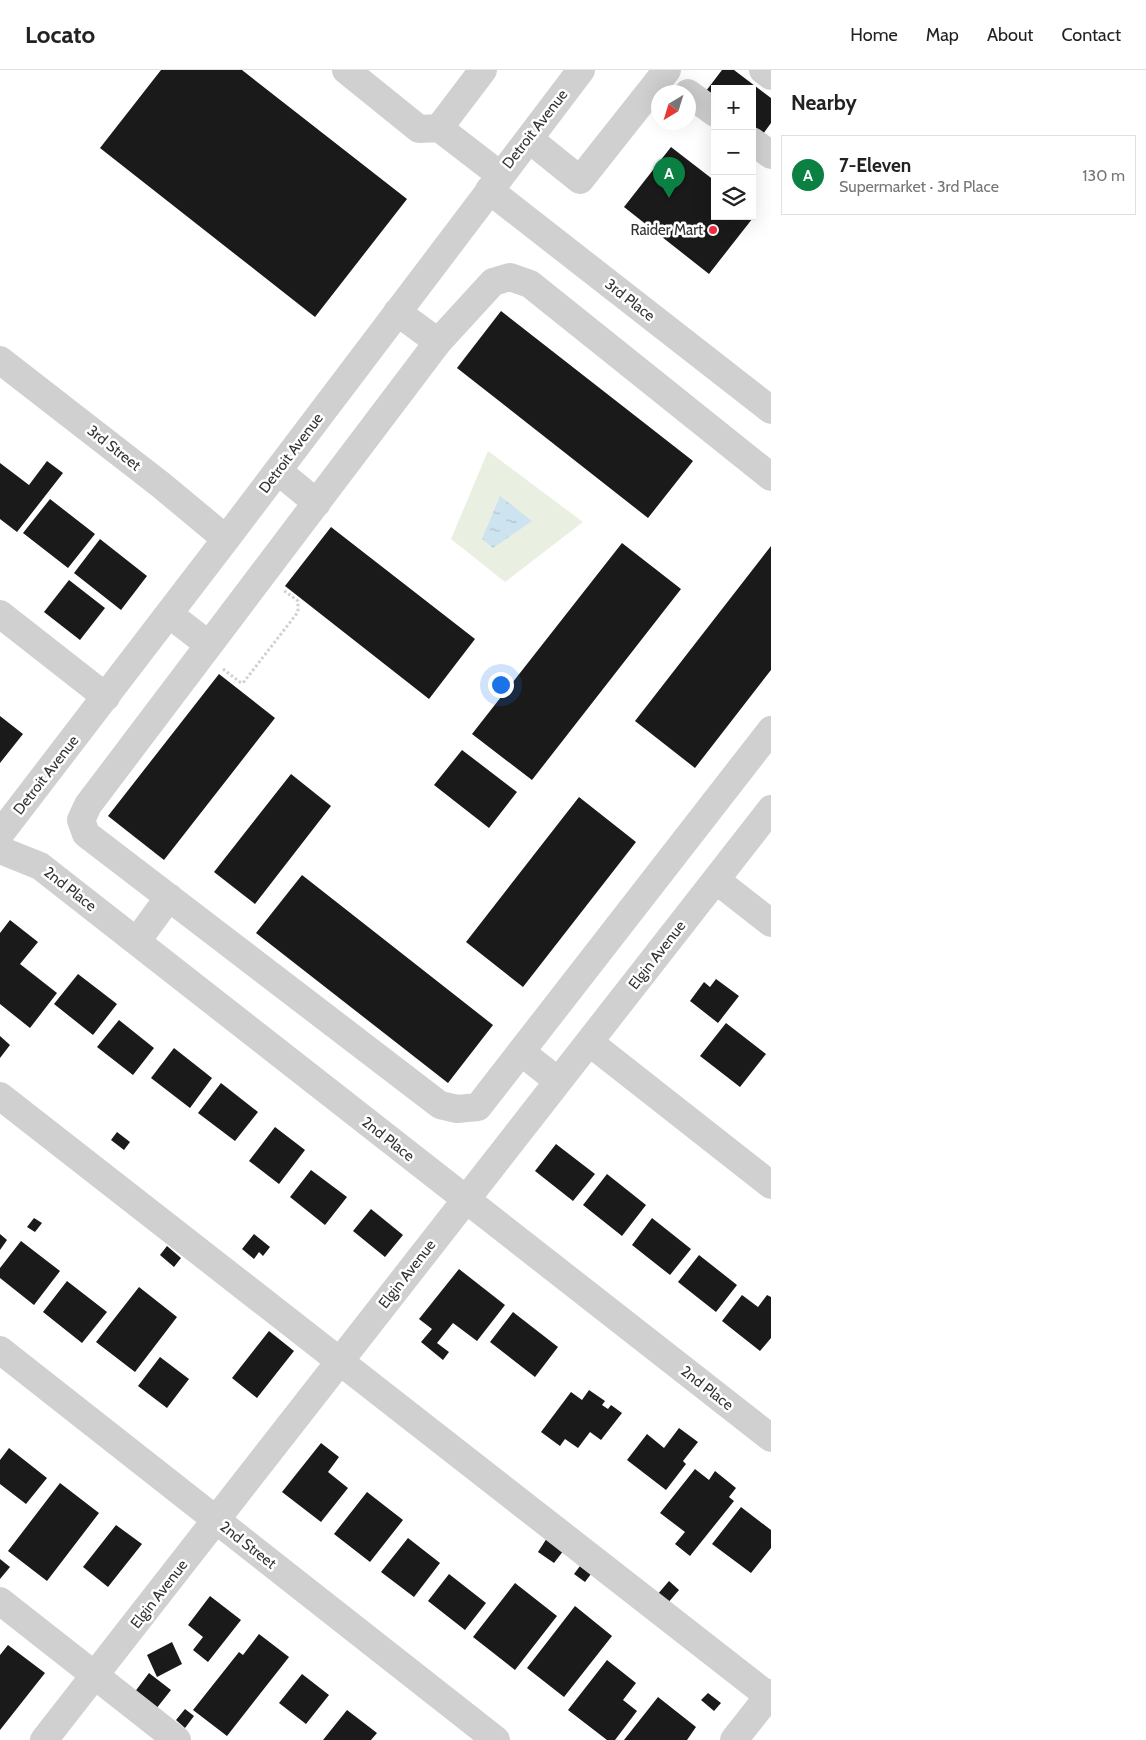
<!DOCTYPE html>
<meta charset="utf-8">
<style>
:root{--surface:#fff;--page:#f6f6f6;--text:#222;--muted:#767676;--line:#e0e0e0;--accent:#0b8043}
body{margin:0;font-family:Cabin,sans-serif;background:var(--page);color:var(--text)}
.controls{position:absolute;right:15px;top:15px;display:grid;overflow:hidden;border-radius:0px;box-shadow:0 5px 20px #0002}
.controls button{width:45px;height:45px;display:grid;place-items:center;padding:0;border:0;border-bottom:1px solid var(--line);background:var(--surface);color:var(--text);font:25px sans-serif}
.compass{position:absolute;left:651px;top:15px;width:45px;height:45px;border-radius:50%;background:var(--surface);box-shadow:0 5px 20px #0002;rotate:218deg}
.you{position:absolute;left:500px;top:614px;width:18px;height:18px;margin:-12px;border:4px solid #fff;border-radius:50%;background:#1a73e8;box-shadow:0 0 0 8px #1a73e833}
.badge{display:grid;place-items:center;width:32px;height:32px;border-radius:50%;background:var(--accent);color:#fff;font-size:16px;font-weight:700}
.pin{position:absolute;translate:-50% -41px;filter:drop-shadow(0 1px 2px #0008)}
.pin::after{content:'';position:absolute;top:26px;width:18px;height:15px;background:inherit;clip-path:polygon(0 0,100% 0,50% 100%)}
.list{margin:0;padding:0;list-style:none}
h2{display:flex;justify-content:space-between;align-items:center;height:65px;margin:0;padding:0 20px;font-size:21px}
h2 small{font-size:16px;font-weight:400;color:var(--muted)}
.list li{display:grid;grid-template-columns:32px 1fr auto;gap:15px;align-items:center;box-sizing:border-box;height:80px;margin:0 10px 10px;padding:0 10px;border:1px solid var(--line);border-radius:0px}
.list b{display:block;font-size:19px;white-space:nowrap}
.list p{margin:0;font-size:16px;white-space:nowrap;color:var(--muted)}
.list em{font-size:16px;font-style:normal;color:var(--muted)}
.icon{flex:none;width:28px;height:28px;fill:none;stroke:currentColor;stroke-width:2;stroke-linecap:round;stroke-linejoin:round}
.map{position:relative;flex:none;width:771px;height:1670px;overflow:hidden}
header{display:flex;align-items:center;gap:30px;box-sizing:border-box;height:70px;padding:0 25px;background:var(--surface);border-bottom:1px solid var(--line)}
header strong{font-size:24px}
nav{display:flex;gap:28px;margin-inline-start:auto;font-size:18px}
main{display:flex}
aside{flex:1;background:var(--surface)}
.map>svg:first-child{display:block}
.green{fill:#e9f0e1}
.water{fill:url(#water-ripples)}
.building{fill:#1a1a1a}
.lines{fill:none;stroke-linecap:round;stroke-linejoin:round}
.path{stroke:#d0d0d0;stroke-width:3;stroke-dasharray:2.5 2.5;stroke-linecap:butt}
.minor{stroke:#d0d0d0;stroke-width:28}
.poi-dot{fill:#f22d42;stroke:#fff;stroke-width:2}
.labels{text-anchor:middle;stroke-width:5;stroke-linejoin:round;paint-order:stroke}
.street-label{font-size:15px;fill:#333;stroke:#fff}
.poi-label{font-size:15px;fill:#333;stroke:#fff;text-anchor:end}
</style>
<header>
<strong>Locato</strong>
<nav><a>Home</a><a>Map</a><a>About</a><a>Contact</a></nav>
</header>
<main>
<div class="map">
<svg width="771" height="1670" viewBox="0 0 771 1670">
<defs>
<pattern id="water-ripples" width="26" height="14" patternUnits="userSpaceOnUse" patternTransform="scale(1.25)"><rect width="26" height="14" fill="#cde3f0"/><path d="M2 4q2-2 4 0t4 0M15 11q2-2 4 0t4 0" fill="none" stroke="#b0c3ce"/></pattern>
</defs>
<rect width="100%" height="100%" fill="#fff"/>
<!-- green -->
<path class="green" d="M 488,381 L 583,452 L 505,512 L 451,469 Z"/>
<!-- water -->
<path class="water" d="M 500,426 L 532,451 L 493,478 L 482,469 Z"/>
<!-- building -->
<path class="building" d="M 161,0 L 242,0 L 407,129 L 315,247 L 100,78 Z
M 722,0 L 734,0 L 771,28 L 771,53 L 763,64 L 752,56 L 752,19 L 715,19 L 715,27 L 706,21 Z
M 671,77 L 715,111 L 715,146 L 752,146 L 752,140 L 756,144 L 709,204 L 624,137 Z
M 501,241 L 693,391 L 648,448 L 457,298 Z
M 47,391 L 63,403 L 17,462 L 0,449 L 0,393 L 29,415 Z
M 50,429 L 95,464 L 68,498 L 23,463 Z
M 331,457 L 475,569 L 429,629 L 285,516 Z
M 100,469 L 147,506 L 121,540 L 74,503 Z
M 622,473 L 681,519 L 532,710 L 472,664 Z
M 771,476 L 771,600 L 695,698 L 635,651 Z
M 69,510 L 105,538 L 80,570 L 44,542 Z
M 219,604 L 275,648 L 164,790 L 108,746 Z
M 0,646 L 23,664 L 0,693 Z
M 462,680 L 517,722 L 489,758 L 434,715 Z
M 291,704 L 331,736 L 255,834 L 214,802 Z
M 579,727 L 636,772 L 523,917 L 466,872 Z
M 302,805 L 493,955 L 448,1013 L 256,863 Z
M 10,850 L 38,872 L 20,894 L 57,923 L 30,958 L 0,934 L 0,863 Z
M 78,904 L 117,934 L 93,965 L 54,934 Z
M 716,909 L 739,926 L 718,953 L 690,931 L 704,912 L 710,917 Z
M 119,950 L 154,978 L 133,1005 L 97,977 Z
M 726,953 L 766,984 L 740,1017 L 700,986 Z
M 0,966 L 10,975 L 0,988 Z
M 174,978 L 212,1008 L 190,1038 L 151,1008 Z
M 221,1013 L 258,1042 L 235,1071 L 198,1043 Z
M 275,1057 L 305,1080 L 279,1114 L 249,1091 Z
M 117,1062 L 130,1072 L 124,1080 L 111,1070 Z
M 556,1074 L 595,1104 L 573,1131 L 535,1101 Z
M 311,1100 L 347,1127 L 325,1155 L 290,1127 Z
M 607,1104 L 646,1135 L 622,1166 L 583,1135 Z
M 371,1139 L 403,1165 L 385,1187 L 353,1161 Z
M 34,1148 L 42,1153 L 35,1162 L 27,1157 Z
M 652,1148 L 691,1179 L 670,1205 L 632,1175 Z
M 0,1164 L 7,1170 L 0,1180 Z
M 254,1164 L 270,1177 L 263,1186 L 259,1182 L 254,1189 L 242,1179 Z
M 21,1171 L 60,1201 L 34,1235 L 0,1208 L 0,1198 Z
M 167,1176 L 181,1188 L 174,1197 L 160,1185 Z
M 699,1185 L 737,1215 L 716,1242 L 678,1212 Z
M 459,1199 L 505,1235 L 477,1271 L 453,1253 L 437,1273 L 449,1282 L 443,1290 L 421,1272 L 432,1259 L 419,1249 Z
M 67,1211 L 107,1242 L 82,1273 L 43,1242 Z
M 139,1217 L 177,1247 L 135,1302 L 96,1272 Z
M 742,1225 L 758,1237 L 767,1225 L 771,1227 L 771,1268 L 760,1281 L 722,1251 Z
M 513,1242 L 558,1277 L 535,1307 L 490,1272 Z
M 269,1261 L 294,1281 L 257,1328 L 232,1308 Z
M 160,1287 L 189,1309 L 167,1338 L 138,1316 Z
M 589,1320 L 605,1331 L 602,1335 L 608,1339 L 611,1335 L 622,1343 L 601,1370 L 590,1362 L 578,1378 L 565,1369 L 560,1376 L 541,1362 L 571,1322 L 582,1330 Z
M 679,1358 L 698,1372 L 683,1391 L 686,1394 L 666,1420 L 627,1390 L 647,1364 L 664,1378 Z
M 321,1373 L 339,1387 L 328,1402 L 348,1418 L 321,1452 L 282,1422 Z
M 9,1378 L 47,1408 L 26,1434 L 0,1414 L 0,1390 Z
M 695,1399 L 709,1410 L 715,1401 L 736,1418 L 729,1427 L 734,1431 L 690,1486 L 675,1474 L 685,1462 L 660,1443 Z
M 60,1413 L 99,1443 L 47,1511 L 8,1481 Z
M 367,1422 L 403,1450 L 370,1492 L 334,1464 Z
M 741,1437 L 771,1460 L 771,1478 L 751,1503 L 712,1474 Z
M 116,1455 L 142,1474 L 108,1517 L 83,1497 Z
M 408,1468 L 440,1493 L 414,1527 L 381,1502 Z
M 547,1468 L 564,1480 L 554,1493 L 538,1482 Z
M 0,1489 L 10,1497 L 0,1509 Z
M 580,1496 L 591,1504 L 585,1512 L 574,1504 Z
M 449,1504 L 486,1533 L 465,1560 L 428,1531 Z
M 669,1511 L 679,1520 L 667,1534 L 657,1525 Z
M 515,1513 L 557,1546 L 515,1600 L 473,1567 Z
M 210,1526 L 241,1550 L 208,1592 L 193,1580 L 203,1567 L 188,1555 Z
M 575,1536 L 612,1566 L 564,1627 L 527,1598 Z
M 259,1564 L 289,1587 L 227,1666 L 193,1640 L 239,1582 L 243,1585 Z
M 172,1572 L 182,1594 L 157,1607 L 147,1585 Z
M 8,1575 L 45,1603 L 0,1660 L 0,1585 Z
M 607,1590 L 636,1613 L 623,1630 L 637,1641 L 615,1670 L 607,1670 L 568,1640 Z
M 149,1603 L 171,1620 L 156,1639 L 134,1623 Z
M 302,1604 L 329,1625 L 306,1654 L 279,1633 Z
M 708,1623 L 721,1633 L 714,1641 L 701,1630 Z
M 658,1627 L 696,1657 L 687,1670 L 624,1670 Z
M 185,1639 L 194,1646 L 185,1658 L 176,1650 Z
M 347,1640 L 377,1663 L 371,1670 L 323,1670 Z"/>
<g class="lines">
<!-- path -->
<path class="path" d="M 223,599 L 240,612 L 243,613 L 298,542 L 298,531 L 283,520"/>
<!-- minor -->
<path class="minor" d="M 346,0 L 419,59 L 439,58 L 483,0
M 763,0 L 771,6
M 688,23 L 715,43
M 439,58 L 500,105
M 529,69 L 580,110 L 667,0
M 752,71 L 771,85
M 489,120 L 771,340
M 397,242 L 438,272
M 0,290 L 161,415 L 226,469
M 278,401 L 317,433
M 771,407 L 530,214 L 510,207 L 493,212 L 438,272 L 88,735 L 81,750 L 86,764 L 440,1035 L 457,1039 L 478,1037 L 771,660
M 0,544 L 106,627
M 169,544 L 209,575
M 0,764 L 226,469 L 581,0
M 0,780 L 40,796 L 771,1368
M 716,810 L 771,853
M 137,871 L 169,827
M 589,972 L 771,1115
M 521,982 L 558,1011
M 0,1026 L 771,1628
M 0,1280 L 496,1670
M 0,1531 L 177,1670
M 44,1670 L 771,739
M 734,1670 L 771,1623"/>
</g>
<!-- markers -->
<circle class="poi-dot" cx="713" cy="160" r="5"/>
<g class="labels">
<!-- street labels -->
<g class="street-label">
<text transform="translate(535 59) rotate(-52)" y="5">Detroit Avenue</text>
<text transform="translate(630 230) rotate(38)" y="5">3rd Place</text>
<text transform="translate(114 378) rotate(38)" y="5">3rd Street</text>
<text transform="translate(291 383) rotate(-53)" y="5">Detroit Avenue</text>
<text transform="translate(46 705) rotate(-52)" y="5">Detroit Avenue</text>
<text transform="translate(70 819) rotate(38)" y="5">2nd Place</text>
<text transform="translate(657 885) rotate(-52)" y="5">Elgin Avenue</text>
<text transform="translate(388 1069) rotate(38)" y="5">2nd Place</text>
<text transform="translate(407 1204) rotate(-52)" y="5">Elgin Avenue</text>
<text transform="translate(707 1318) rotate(38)" y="5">2nd Place</text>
<text transform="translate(248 1475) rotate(38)" y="5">2nd Street</text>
<text transform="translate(159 1524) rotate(-52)" y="5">Elgin Avenue</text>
</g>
<!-- poi labels -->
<g class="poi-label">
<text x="703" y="165">Raider Mart</text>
</g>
</g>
</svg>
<div class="controls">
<button>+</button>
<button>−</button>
<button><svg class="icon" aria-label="layers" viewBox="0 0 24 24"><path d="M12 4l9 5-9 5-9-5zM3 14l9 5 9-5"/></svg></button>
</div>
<svg class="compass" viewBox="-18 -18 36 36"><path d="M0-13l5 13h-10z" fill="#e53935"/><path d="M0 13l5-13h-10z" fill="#767676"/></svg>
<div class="you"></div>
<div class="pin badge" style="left:669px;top:128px">A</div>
</div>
<aside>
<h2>Nearby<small></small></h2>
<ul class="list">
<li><span class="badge">A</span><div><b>7-Eleven</b><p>Supermarket · 3rd Place</p></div><em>130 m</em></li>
</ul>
</aside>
</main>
